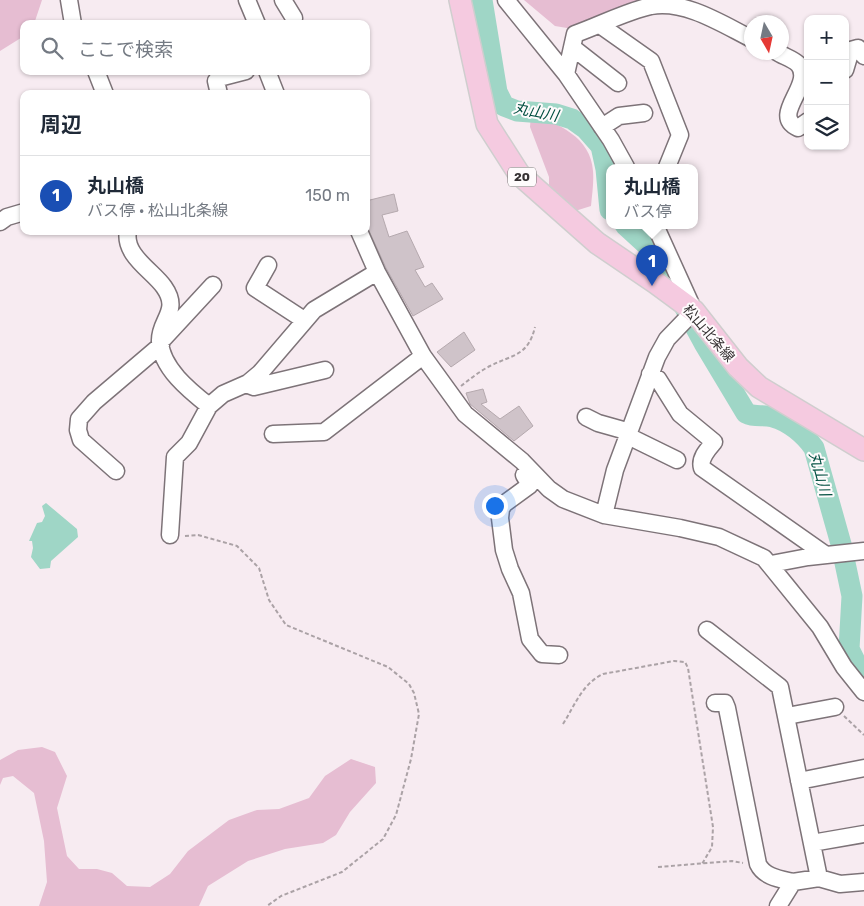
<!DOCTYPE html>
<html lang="ja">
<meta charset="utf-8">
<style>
:root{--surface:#fff;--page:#f6f6f7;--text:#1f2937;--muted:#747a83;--line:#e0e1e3;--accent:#17947b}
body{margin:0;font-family:Rubik,"Noto Sans JP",sans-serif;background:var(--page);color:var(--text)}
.controls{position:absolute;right:15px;top:15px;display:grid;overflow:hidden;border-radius:10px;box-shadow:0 1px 4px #0004}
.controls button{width:45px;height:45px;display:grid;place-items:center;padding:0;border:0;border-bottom:1px solid var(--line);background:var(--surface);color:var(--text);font:25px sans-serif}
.compass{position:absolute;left:744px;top:15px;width:45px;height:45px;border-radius:50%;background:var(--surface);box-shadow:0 1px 4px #0004;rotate:171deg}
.you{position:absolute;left:494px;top:505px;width:18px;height:18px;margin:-12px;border:4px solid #fff;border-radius:50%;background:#1a73e8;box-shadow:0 0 0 8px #1a73e833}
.badge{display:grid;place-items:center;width:32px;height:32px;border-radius:50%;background:var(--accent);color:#fff;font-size:16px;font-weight:700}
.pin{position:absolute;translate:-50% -41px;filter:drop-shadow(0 1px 2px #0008)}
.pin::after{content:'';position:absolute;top:26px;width:18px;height:15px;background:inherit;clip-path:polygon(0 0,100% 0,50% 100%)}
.popup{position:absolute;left:606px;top:164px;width:92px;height:65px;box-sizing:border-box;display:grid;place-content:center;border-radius:10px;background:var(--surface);filter:drop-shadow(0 1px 4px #0005);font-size:16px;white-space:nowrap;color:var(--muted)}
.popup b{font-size:19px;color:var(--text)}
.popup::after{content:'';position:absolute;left:50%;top:100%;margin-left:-10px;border:10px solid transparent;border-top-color:var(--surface)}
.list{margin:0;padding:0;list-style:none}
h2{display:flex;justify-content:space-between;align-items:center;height:65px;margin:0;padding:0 20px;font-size:21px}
h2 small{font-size:16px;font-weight:400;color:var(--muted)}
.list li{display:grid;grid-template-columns:32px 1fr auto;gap:15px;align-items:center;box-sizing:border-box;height:80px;padding:0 20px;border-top:1px solid var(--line)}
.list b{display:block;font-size:19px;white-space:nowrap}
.list p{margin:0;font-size:16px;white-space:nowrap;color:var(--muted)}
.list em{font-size:16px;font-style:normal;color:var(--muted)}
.icon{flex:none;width:28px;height:28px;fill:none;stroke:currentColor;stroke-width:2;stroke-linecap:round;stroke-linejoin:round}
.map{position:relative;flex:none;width:864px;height:906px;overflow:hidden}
.search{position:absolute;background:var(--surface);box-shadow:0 1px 4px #0004;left:20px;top:20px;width:350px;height:55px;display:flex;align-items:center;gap:12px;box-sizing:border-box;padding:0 18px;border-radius:10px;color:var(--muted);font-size:19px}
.panel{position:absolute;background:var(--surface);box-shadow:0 1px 4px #0004;left:20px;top:90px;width:350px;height:145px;border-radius:10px}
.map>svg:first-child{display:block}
.green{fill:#e6bdd2}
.water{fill:#9fd6c6}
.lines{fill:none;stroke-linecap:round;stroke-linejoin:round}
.river{stroke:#9fd6c6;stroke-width:21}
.building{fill:#cfc3c9;stroke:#b5a9ae}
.minor-casing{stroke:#7d7378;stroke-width:19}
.major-casing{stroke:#cfcece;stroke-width:24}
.path{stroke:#aba2a6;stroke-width:2;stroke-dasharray:4 2.5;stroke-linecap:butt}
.minor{stroke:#fff;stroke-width:16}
.major{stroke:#f5cae0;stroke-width:21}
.labels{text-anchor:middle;stroke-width:4;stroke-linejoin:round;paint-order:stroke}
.shield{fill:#fefbfc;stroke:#726e6f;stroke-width:1}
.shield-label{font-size:12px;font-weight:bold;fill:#363133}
.street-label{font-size:14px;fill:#363133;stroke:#fefbfc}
.water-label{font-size:15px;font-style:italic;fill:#004f40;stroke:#fefbfc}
</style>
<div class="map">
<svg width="864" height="906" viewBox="0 0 864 906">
<rect width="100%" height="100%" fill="#f7ebf1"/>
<!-- green -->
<path class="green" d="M 0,0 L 42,0 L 34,24 L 24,24 L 24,36 L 0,51 Z
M 524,0 L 641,0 L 573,29 L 555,26 Z
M 531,113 C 558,124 591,137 593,171 C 594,182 592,195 591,206 L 575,211 L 549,185 L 549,177 L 530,127 Z
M 42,747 L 55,752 L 67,776 L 57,808 L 67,856 L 79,869 L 97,869 L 112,873 L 127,886 L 150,887 L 170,874 L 188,851 L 229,820 L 257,810 L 279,809 L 309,798 L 325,776 L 351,759 L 375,767 L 376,783 L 350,812 L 336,835 L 323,843 L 285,849 L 248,861 L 208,886 L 199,906 L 39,906 L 47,882 L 44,841 L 38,812 L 34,793 L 13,776 L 3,778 L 0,785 L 0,760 L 18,750 Z"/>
<!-- water -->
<path class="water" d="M 46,503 L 77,529 L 78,537 L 51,561 L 50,568 L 40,569 L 31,557 L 33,548 L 32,541 L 29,541 L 37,523 L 42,522 L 45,516 L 42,506 Z"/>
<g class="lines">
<!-- river -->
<path class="river" d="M 482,0 L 497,92 L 504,106 L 517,111 L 556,114 L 572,119 L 586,129 L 601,146 L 606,169 L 610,210
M 625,225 L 649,247 L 659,260 L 704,343 L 746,413 C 756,418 763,414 773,417 C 789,421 805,435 814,448 L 841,544 L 852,596 L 849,649 L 864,679"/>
</g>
<!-- building -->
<path class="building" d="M 394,194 L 398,211 L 382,215 L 389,237 L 407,231 L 424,267 L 415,270 L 425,287 L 432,283 L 443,299 L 413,316 L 386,268 L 366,224 L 366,201 Z
M 464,332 L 475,350 L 451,367 L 437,352 Z
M 483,389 L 487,402 L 481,404 L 500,419 L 519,406 L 533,426 L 514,441 L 470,404 L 466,393 Z"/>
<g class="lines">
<!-- minor casing -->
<g class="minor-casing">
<path id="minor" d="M 69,0 L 73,24
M 247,0 L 257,24
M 283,0 L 294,18 L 293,24
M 506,0 L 566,74 L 611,140 L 626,167
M 600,25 L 651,61 L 680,135 L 667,167
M 572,47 L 618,83
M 777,52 C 783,56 793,59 798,64 C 816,84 769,115 798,128 L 808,121
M 845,70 L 851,50 L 858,48 L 864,56
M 96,71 L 105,94
M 267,71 L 276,94
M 566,74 L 575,34 C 598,26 627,11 651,6 C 686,0 722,24 752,39
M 219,94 L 216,81 L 219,78 L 246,71
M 602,127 L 619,116 L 644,113
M 0,222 L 7,217 L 24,212
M 128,231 C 123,255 153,271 164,287 C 181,311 159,320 160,341 C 161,368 190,391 209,406 L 223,394 L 248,383 L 260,373 L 314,310 L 377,272
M 359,231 L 377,272 L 423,356 L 465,414 L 522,461 L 549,489 L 563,499 L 604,515 L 680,528 L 719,537 L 764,558 L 820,627 L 844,667 L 864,692
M 268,265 L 255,288 L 304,320
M 164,338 L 213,285
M 650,374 L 658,379 L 680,414 L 714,442 C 708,449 699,458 702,468 L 826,555
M 246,384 L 254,387 L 325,370
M 586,417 L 598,423 L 630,432
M 273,434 L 324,432 L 423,356
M 628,436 L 677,460
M 530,470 L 524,475 L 530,485 L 504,504 L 501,509 L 500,518 L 504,550 L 510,569 L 521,593 L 530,639 L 542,654 L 559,655
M 116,471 L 81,440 L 78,430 L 79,419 L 94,402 L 161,345
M 604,515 L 615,470 L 657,357 L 667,339 L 694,311 L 655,225
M 170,535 L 175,457 L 189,443 L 209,406
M 771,564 L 808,557 L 864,551
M 707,630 L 780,687 L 819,878
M 715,703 L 725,703 L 727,708 L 758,864 C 764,877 780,879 793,882
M 787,716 L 835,707
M 799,781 L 864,768
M 812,843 L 864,834
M 778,906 L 793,882 L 819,878 L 840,884 L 864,882"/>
</g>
<!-- major casing -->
<g class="major-casing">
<path id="major" d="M 460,0 L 487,124 L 519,174 L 597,243 L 656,283 L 694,311 L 738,367 L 759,387 L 864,450"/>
</g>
<!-- path -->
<path class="path" d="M 461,386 C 470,379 480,371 490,366 C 514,354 528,356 535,327
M 185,536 L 198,535 L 237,546 L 259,568 L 269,600 L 286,625 L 388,667 L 409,684 L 414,693 L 419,714 L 411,759 L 396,815 L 383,839 L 342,872 L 281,896 L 267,906
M 844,716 L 864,735
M 563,724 C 575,705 582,684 603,674 L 674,661 L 685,662 L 688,668 L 713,827 L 712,847 L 702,864
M 658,867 L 732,861 L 743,863"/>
<!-- minor -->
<use href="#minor" class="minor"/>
<!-- major -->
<use href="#major" class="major"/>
</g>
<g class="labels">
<!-- shield labels -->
<rect class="shield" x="508" y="167.5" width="28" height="19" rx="4"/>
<g class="shield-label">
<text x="522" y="181">20</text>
</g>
<!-- street labels -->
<g class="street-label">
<text transform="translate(709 333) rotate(49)" y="5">松山北条線</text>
</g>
<!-- water labels -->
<g class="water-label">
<text transform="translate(536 112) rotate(11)" y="5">丸山川</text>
<text transform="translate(820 474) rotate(75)" y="5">丸山川</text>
</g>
</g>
</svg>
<div class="controls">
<button>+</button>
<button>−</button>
<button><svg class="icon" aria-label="layers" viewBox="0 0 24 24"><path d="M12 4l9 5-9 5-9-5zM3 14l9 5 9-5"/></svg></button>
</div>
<svg class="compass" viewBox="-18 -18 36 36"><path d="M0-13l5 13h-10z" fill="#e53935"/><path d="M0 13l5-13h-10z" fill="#747a83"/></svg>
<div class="you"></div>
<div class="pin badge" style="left:652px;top:286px;background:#1a4fb4">1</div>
<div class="popup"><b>丸山橋</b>バス停</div>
<div class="search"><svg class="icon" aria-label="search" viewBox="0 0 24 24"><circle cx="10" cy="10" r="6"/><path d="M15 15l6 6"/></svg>ここで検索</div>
<section class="panel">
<h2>周辺<small></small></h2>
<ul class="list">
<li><span class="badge" style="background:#1a4fb4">1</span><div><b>丸山橋</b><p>バス停 · 松山北条線</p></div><em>150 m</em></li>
</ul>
</section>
</div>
